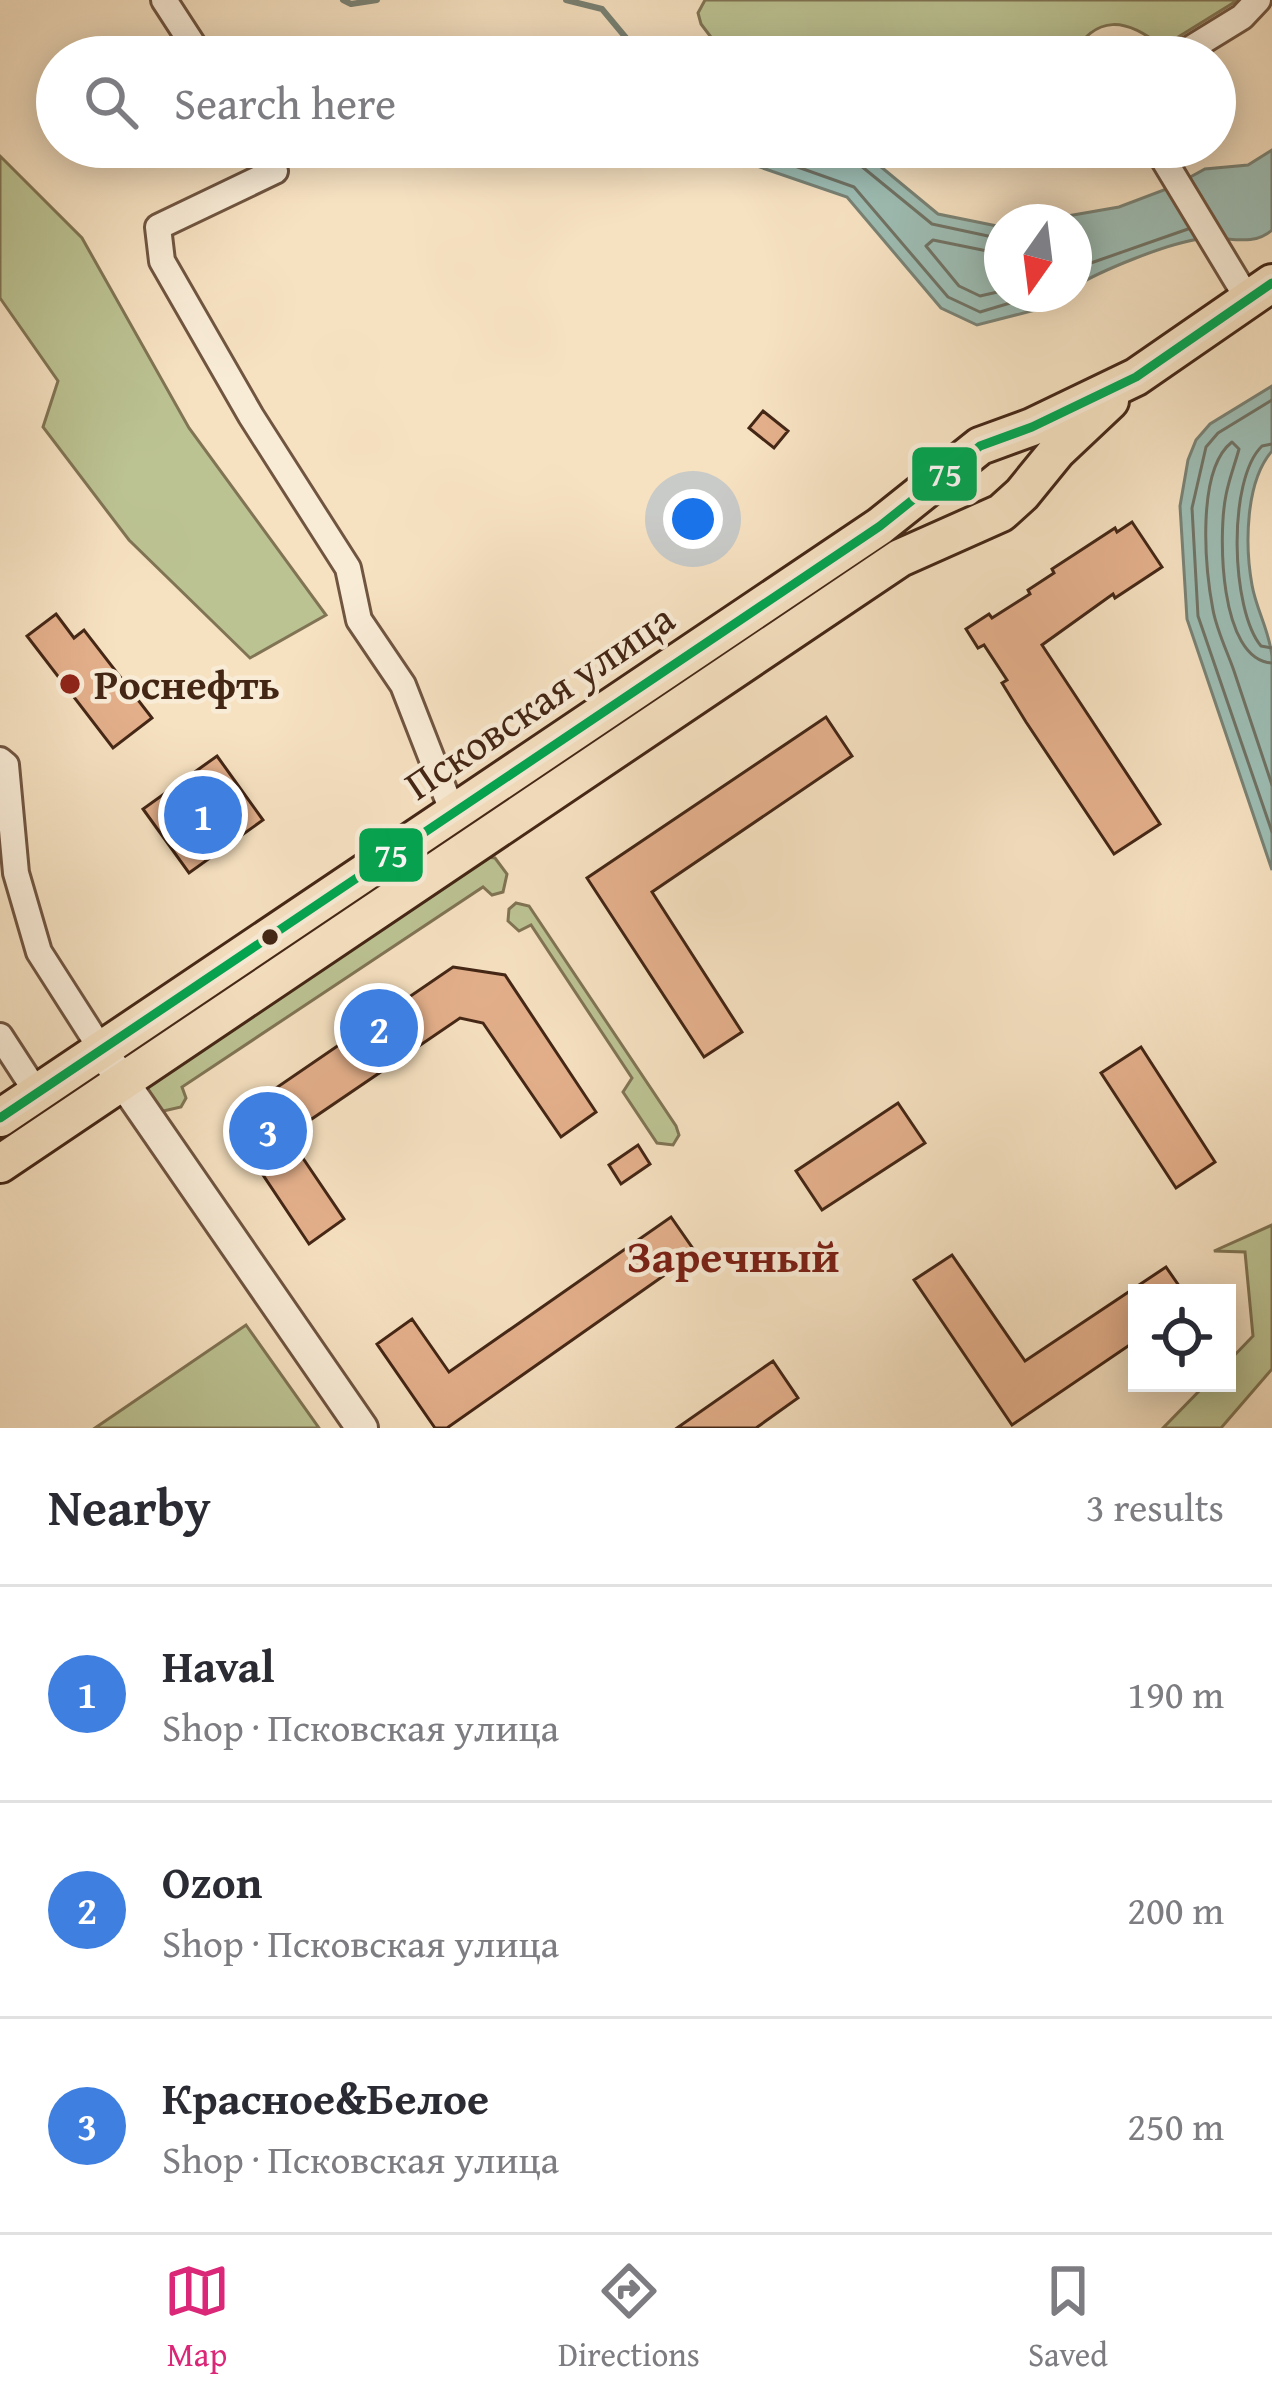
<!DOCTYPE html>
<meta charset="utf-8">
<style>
:root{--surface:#fff;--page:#f7f7f7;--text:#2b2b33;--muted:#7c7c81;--line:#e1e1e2;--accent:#db2777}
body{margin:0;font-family:"Gentium Book Plus",serif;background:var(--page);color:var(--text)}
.controls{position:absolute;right:36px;bottom:36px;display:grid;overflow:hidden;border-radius:0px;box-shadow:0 6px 30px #0003}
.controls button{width:108px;height:108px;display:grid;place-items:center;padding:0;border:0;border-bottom:3px solid var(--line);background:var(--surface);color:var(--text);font:60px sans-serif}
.compass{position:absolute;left:984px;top:204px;width:108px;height:108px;border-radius:50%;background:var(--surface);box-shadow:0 6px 30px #0003;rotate:194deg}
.you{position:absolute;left:693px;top:519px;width:42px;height:42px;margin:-30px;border:9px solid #fff;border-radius:50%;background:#1a73e8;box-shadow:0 0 0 18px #1a73e833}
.badge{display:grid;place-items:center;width:78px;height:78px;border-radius:50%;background:var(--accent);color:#fff;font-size:39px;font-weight:700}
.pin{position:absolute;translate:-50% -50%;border:6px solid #fff;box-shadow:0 3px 12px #0006}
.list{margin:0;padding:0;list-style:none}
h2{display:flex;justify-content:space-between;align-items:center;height:156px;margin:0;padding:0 48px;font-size:51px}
h2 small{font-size:39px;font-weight:400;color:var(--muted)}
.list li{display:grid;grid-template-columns:78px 1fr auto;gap:36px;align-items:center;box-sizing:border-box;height:216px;padding:0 48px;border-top:3px solid var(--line)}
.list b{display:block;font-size:45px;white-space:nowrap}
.list p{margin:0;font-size:39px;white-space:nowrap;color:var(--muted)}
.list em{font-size:39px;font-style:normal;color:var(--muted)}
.icon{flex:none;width:66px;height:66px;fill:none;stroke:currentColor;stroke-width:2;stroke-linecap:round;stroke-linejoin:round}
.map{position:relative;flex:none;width:1272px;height:1428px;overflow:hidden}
.search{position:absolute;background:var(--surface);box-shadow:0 6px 30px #0003;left:36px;right:36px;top:36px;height:132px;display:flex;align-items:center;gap:30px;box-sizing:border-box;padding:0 42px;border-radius:66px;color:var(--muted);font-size:45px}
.sheet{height:804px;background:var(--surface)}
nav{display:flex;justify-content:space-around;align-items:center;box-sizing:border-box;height:168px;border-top:3px solid var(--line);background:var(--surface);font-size:33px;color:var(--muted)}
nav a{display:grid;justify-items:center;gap:6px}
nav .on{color:var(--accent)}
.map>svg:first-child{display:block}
.green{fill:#bcc393;stroke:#807454;stroke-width:3}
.water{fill:#9dbdb4;stroke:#798174;stroke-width:3}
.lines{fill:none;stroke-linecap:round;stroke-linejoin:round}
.shore{stroke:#707264;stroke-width:3}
.stream{stroke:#798174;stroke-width:6}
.building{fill:#e4b08c;stroke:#442615;stroke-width:3}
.minor-casing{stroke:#705540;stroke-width:30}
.tertiary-casing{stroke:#705540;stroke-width:36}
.primary-casing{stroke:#442615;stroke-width:42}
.minor{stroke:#f9ecd7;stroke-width:24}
.tertiary{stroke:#f9ecd7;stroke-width:30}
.primary{stroke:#f6e1c1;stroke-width:36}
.bus-1-casing{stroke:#f9ecd7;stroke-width:18}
.bus-1{stroke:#00a651;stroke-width:9}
.poi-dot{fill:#8f2418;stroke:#f9ecd7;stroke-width:4.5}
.bus-dot{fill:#442615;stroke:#f9ecd7;stroke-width:4.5}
.labels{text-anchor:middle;stroke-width:9;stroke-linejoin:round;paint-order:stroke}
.poi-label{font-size:42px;font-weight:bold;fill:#442615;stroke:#f9ecd7;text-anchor:start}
.street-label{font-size:42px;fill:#442615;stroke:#f9ecd7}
.neighbourhood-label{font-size:45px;font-weight:bold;fill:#7a1f14;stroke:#f9ecd7}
.line-badge{stroke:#f9ecd7;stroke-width:4.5}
.badge-label{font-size:33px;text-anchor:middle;font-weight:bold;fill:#fff}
</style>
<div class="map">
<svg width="1272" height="1428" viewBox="0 0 1272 1428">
<rect width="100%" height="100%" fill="#f6e1c1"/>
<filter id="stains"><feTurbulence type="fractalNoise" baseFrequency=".00167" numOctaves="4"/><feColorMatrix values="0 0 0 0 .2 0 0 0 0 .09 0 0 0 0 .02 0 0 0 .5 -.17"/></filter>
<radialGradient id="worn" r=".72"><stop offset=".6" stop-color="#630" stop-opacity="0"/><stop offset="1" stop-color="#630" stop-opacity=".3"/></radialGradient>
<!-- green -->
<path class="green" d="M 705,0 L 1238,0 L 1162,47 C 1127,18 1096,13 1071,57 L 726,57 L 701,24 L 698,13 Z
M 0,156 L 82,238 L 189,428 L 326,615 L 250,658 L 129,540 L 43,427 L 58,381 L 0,298 Z
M 486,857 L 495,858 L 507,874 L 503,892 L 492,895 L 483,887 L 182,1087 L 186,1098 L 181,1107 L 159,1112 L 146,1090 L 148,1085 Z
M 516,903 L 529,906 L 676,1126 L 679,1135 L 673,1145 L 657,1143 L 623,1092 L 632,1078 L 531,925 L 519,931 L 508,921 L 509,909 Z
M 1272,1225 L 1272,1369 L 1221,1428 L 1163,1428 L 1207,1383 L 1227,1383 L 1227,1363 L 1253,1336 L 1245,1252 L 1214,1251 Z
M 246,1325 L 319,1428 L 95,1428 Z"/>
<!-- water -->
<path class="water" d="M 721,147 L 857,147 L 938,214 L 1002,227 L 1002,294 L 1063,294 L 1039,309 L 977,325 L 941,308 L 847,197 L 716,152 Z
M 1272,150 L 1272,230 C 1251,249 1223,234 1199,239 C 1166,244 1102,270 1074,287 L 1074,222 L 1033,222 L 1119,207 L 1172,187 L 1205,169 L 1248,165 Z
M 1272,386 L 1272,451 C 1245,482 1245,546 1252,585 C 1256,609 1270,632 1272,657 C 1272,722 1272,803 1272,870 L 1187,619 L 1180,506 L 1188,460 L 1196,440 L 1210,424 Z"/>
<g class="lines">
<!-- shore -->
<path class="shore" d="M 741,147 L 854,187 L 948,297 L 980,312 L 1040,294
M 850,147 L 855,161 L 932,224 L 1002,239
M 1002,254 L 933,240 L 926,246 L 959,286 L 980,296 L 1002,291
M 1074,273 L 1088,264 L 1188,229
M 1272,400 L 1218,433 L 1206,447 L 1192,508 L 1198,616 L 1272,832
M 1272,444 L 1262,446 C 1227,480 1231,610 1261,646 L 1272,648
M 1272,663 C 1219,660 1218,534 1226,495 C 1229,479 1235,464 1239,449 L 1232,442 C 1196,470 1205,568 1213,610 C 1217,631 1227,651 1234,671 C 1247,709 1259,747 1272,785"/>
<!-- stream -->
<path class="stream" d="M 343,0 L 351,4 L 377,0
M 566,0 L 602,9 L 642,57"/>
</g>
<!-- building -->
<path class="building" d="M 763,411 L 788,431 L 774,448 L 749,428 Z
M 1132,522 L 1162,567 L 1115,598 L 1113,594 L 1042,645 L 1160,824 L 1114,854 L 1026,722 L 1002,683 L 1007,680 L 984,645 L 978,648 L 966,629 L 989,614 L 992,618 L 1030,594 L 1028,590 L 1054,573 L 1052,569 L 1115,528 L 1117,532 Z
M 56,614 L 74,638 L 84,630 L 152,718 L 113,748 L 27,636 Z
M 826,717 L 852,756 L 652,892 L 742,1032 L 704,1057 L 587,878 Z
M 217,756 L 263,820 L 189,873 L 143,809 Z
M 453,967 L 505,975 L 596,1112 L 561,1137 L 483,1023 L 460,1018 L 300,1127 L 296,1148 L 344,1219 L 309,1244 L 249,1154 L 257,1101 Z
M 1141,1047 L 1215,1162 L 1176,1188 L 1101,1073 Z
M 898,1103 L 925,1143 L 822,1210 L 796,1171 Z
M 638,1145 L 650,1164 L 621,1184 L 609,1165 Z
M 671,1217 L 696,1253 L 447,1428 L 435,1428 L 377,1344 L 412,1319 L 449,1372 Z
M 952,1255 L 1025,1361 L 1166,1267 L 1184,1293 L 1137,1293 L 1137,1340 L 1012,1425 L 914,1280 Z
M 773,1361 L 798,1398 L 756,1428 L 677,1428 Z"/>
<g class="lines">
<!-- minor casing -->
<g class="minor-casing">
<path id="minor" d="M 164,0 L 201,57
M 1177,57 L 1242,17 L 1258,0
M 259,147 L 275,171 L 158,227 L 162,261 L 251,416 L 348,568 L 359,620 L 403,685 L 453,813
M 1156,147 L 1249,301
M 0,760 L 6,765 L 16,873 L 39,952 L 108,1060
M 0,1036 L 37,1093"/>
</g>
<!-- tertiary casing -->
<g class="tertiary-casing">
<path id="tertiary" d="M 110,1063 L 362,1428"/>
</g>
<!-- primary casing -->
<g class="primary-casing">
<path id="primary" d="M 0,1118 L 880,526 L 980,446 L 1032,427 L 1136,377 L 1272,283
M 0,1164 L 900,558 L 1001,513 L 1022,494 L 1057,451 L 1110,401"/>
</g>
<!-- minor -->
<use href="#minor" class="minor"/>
<!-- tertiary -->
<use href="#tertiary" class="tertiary"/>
<!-- primary -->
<use href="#primary" class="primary"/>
<!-- bus-1 casing -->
<g class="bus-1-casing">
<path id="bus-1" d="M 0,1118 L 880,526 L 980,446 L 1032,427 L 1136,377 L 1272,283"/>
</g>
<!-- bus-1 -->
<use href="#bus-1" class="bus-1"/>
</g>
<!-- markers -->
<circle class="poi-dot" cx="70" cy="684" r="12"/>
<circle class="bus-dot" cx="270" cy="937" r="10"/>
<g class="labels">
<!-- poi labels -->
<g class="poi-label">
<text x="94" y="699">Роснефть</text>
</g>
<!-- street labels -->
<g class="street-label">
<text transform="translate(539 701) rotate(-34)" y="15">Псковская улица</text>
</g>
<!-- neighbourhood labels -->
<g class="neighbourhood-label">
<text x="733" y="1272">Заречный</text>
</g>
</g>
<g class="line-badge">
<rect x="910" y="445" width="69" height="58" rx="12" fill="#00a651"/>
<rect x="357" y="826" width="68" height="58" rx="12" fill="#00a651"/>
</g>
<g class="badge-label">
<text x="945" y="486">75</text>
<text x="391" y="867">75</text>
</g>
<rect width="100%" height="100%" filter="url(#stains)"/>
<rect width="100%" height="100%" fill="url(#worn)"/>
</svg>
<div class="controls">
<button><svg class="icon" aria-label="locate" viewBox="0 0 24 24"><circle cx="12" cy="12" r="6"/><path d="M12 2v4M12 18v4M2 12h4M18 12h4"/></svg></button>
</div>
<svg class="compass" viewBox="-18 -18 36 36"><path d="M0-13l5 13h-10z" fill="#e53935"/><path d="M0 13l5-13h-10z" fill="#7c7c81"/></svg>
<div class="you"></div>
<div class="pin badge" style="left:203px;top:815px;background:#3f7fe0">1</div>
<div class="pin badge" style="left:379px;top:1028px;background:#3f7fe0">2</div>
<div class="pin badge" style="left:268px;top:1131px;background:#3f7fe0">3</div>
<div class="search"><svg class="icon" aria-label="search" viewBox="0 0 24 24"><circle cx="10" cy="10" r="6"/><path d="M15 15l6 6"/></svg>Search here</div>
</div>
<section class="sheet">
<h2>Nearby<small>3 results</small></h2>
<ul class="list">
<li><span class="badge" style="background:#3f7fe0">1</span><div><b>Haval</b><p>Shop · Псковская улица</p></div><em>190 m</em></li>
<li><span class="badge" style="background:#3f7fe0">2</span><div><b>Ozon</b><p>Shop · Псковская улица</p></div><em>200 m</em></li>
<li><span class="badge" style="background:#3f7fe0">3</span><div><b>Красное&amp;Белое</b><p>Shop · Псковская улица</p></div><em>250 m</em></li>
</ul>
</section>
<nav>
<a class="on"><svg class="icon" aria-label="map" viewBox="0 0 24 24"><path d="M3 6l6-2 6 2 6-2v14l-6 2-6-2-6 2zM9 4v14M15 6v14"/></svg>Map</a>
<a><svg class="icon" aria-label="directions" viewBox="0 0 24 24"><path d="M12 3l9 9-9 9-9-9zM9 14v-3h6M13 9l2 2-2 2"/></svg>Directions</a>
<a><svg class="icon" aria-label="saved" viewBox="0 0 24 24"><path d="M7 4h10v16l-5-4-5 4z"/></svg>Saved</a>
</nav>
